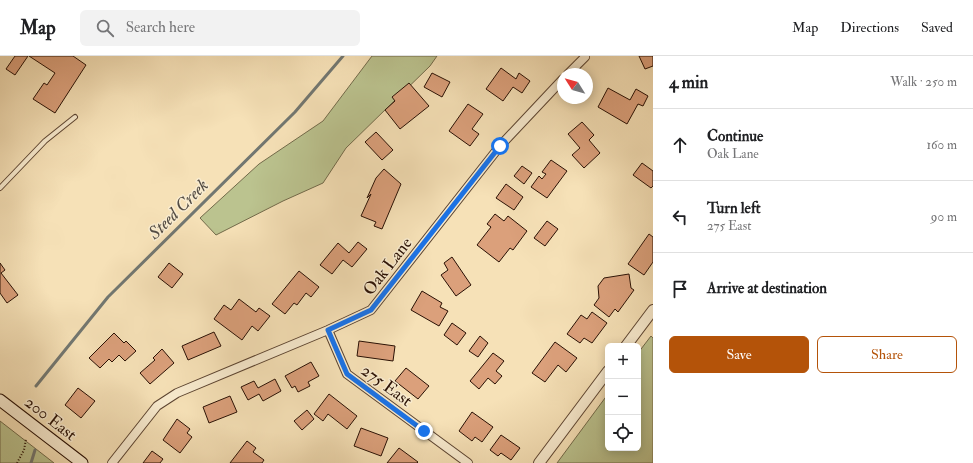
<!DOCTYPE html>
<meta charset="utf-8">
<style>
:root{--surface:#fff;--page:#f2f2f2;--text:#202124;--muted:#757577;--line:#e0e0e0;--accent:#b45309}
body{margin:0;font-family:"IM FELL Double Pica",serif;background:var(--page);color:var(--text)}
.controls{position:absolute;right:12px;bottom:12px;display:grid;overflow:hidden;border-radius:6px;box-shadow:0 2px 10px #0003}
.controls button{width:36px;height:36px;display:grid;place-items:center;padding:0;border:0;border-bottom:1px solid var(--line);background:var(--surface);color:var(--text);font:20px sans-serif}
.compass{position:absolute;left:557px;top:12px;width:36px;height:36px;border-radius:50%;background:var(--surface);box-shadow:0 2px 10px #0003;rotate:307deg}
.stop{position:absolute;width:12px;height:12px;margin:-9px;border:3px solid #1a73e8;border-radius:50%;background:#fff}
.stop.end{background:#1a73e8;border-color:#fff;box-shadow:0 1px 4px #0008}
.list{margin:0;padding:0;list-style:none}
h2{display:flex;justify-content:space-between;align-items:center;height:52px;margin:0;padding:0 16px;font-size:17px}
h2 small{font-size:13px;font-weight:400;color:var(--muted)}
.list li{display:grid;grid-template-columns:26px 1fr auto;gap:12px;align-items:center;box-sizing:border-box;height:72px;padding:0 16px;border-top:1px solid var(--line)}
.list b{display:block;font-size:15px;white-space:nowrap}
.list p{margin:0;font-size:13px;white-space:nowrap;color:var(--muted)}
.list em{font-size:13px;font-style:normal;color:var(--muted)}
.actions{display:flex;gap:8px;padding:12px 16px}
.actions a{flex:1;padding:9px 0;border:1px solid var(--accent);border-radius:6px;text-align:center;font-size:14px;color:var(--accent)}
.actions .main{background:var(--accent);color:#fff}
.icon{flex:none;width:22px;height:22px;fill:none;stroke:currentColor;stroke-width:2;stroke-linecap:round;stroke-linejoin:round}
.map{position:relative;flex:none;width:653px;height:407px;overflow:hidden}
header{display:flex;align-items:center;gap:24px;box-sizing:border-box;height:56px;padding:0 20px;background:var(--surface);border-bottom:1px solid var(--line)}
header strong{font-size:19px}
nav{display:flex;gap:22px;margin-inline-start:auto;font-size:14px}
.search{width:280px;height:36px;background:var(--page);display:flex;align-items:center;gap:10px;box-sizing:border-box;padding:0 14px;border-radius:6px;color:var(--muted);font-size:15px}
main{display:flex}
aside{flex:1;background:var(--surface)}
.map>svg:first-child{display:block}
.green{fill:#bbc38f;stroke:#726a4a}
.lines{fill:none;stroke-linecap:round;stroke-linejoin:round}
.stream{stroke:#727771;stroke-width:3}
.building{fill:#dba07b;stroke:#291004}
.service-casing{stroke:#5c4431;stroke-width:6}
.minor-casing{stroke:#5c4431;stroke-width:10}
.tertiary-casing{stroke:#5c4431;stroke-width:12}
.secondary-casing{stroke:#291004;stroke-width:13}
.path{stroke:#291004;stroke-width:2;stroke-dasharray:1 2;stroke-linecap:butt}
.service{stroke:#f9ecd0;stroke-width:4}
.minor{stroke:#f9ecd0;stroke-width:8}
.tertiary{stroke:#f9ecd0;stroke-width:10}
.secondary{stroke:#f9ecd0;stroke-width:11}
.route{stroke:#1a73e8;stroke-width:5}
.labels{text-anchor:middle;stroke-width:3;stroke-linejoin:round;paint-order:stroke}
.street-label{font-size:17px;fill:#291004;stroke:#f9ecd0}
.water-label{font-size:18px;font-style:italic;fill:#534c44;stroke:#f9ecd0}
</style>
<header>
<strong>Map</strong>
<div class="search"><svg class="icon" aria-label="search" viewBox="0 0 24 24"><circle cx="10" cy="10" r="6"/><path d="M15 15l6 6"/></svg>Search here</div>
<nav><a>Map</a><a>Directions</a><a>Saved</a></nav>
</header>
<main>
<div class="map">
<svg width="653" height="407" viewBox="0 0 653 407">
<rect width="100%" height="100%" fill="#f6e1b7"/>
<filter id="stains"><feTurbulence type="fractalNoise" baseFrequency=".005" numOctaves="4"/><feColorMatrix values="0 0 0 0 .2 0 0 0 0 .09 0 0 0 0 .02 0 0 0 .5 -.17"/></filter>
<radialGradient id="worn" r=".72"><stop offset=".6" stop-color="#630" stop-opacity="0"/><stop offset="1" stop-color="#630" stop-opacity=".3"/></radialGradient>
<!-- green -->
<path class="green" d="M 372,0 L 437,0 L 430,10 L 346,92 L 323,127 L 283,145 L 216,179 L 200,162 L 259,108 L 323,65 Z
M 651,280 L 653,282 L 653,407 L 557,407 L 608,338 L 608,392 L 638,392 L 638,297 Z
M 0,365 L 54,407 L 0,407 Z"/>
<g class="lines">
<!-- stream -->
<path class="stream" d="M 36,330 L 108,241 L 295,56 L 343,0
M 31,407 L 35,394"/>
</g>
<!-- building -->
<path class="building" d="M 15,0 L 28,0 L 15,19 L 6,13 Z
M 29,0 L 73,0 L 86,9 L 55,57 L 33,43 L 44,27 L 47,29 L 55,17 Z
M 639,0 L 653,0 L 653,10 L 645,13 Z
M 501,12 L 516,23 L 519,17 L 530,25 L 522,37 L 513,31 L 503,45 L 486,33 Z
M 432,17 L 450,26 L 442,41 L 424,31 Z
M 409,27 L 429,50 L 400,73 L 385,54 L 395,45 L 392,41 Z
M 608,32 L 630,44 L 636,33 L 648,40 L 643,50 L 638,48 L 627,68 L 598,51 Z
M 468,48 L 483,58 L 472,73 L 479,78 L 470,90 L 449,75 Z
M 582,66 L 594,79 L 589,84 L 600,97 L 584,112 L 572,99 L 580,92 L 568,78 Z
M 376,76 L 393,94 L 382,104 L 365,86 Z
M 551,104 L 567,115 L 547,142 L 531,131 L 539,120 L 542,123 L 546,118 L 542,116 Z
M 642,107 L 653,115 L 653,130 L 651,132 L 633,119 Z
M 522,110 L 532,117 L 524,128 L 514,120 Z
M 384,113 L 401,128 L 382,173 L 374,170 L 376,166 L 361,160 L 371,138 L 367,142 L 376,122 Z
M 506,128 L 523,141 L 514,154 L 496,142 Z
M 495,158 L 504,165 L 508,160 L 527,175 L 513,194 L 510,192 L 499,206 L 477,189 L 491,171 L 487,168 Z
M 547,165 L 558,173 L 545,190 L 534,182 Z
M 649,178 L 653,181 L 653,206 L 644,219 L 628,208 Z
M 358,186 L 367,193 L 352,211 L 343,204 L 332,218 L 320,209 L 338,187 L 349,197 Z
M 452,201 L 471,229 L 456,240 L 441,219 L 448,214 L 444,207 Z
M 0,207 L 5,214 L 1,217 L 18,239 L 7,247 L 0,237 Z
M 169,207 L 183,218 L 172,232 L 158,221 Z
M 299,215 L 319,231 L 311,241 L 306,237 L 297,249 L 294,247 L 285,258 L 272,248 Z
M 629,218 L 631,232 L 634,234 L 618,256 L 615,253 L 609,261 L 594,249 L 599,242 L 598,230 L 604,222 Z
M 422,235 L 442,247 L 440,251 L 448,255 L 439,270 L 411,254 Z
M 239,243 L 256,256 L 259,252 L 270,260 L 258,275 L 252,270 L 242,284 L 214,263 L 224,249 L 231,254 Z
M 592,256 L 607,267 L 592,287 L 584,282 L 580,287 L 567,278 L 581,259 L 587,263 Z
M 452,267 L 466,277 L 457,289 L 444,279 Z
M 214,276 L 221,290 L 188,304 L 182,290 Z
M 114,277 L 124,287 L 126,285 L 136,295 L 125,305 L 119,299 L 112,306 L 109,303 L 100,312 L 89,302 Z
M 480,280 L 488,287 L 478,301 L 469,295 Z
M 359,285 L 395,290 L 393,305 L 357,300 Z
M 555,286 L 577,302 L 566,316 L 558,309 L 545,326 L 532,317 Z
M 162,293 L 174,307 L 150,328 L 140,317 L 155,304 L 153,302 Z
M 493,297 L 504,305 L 496,315 L 502,320 L 495,328 L 488,322 L 479,333 L 470,325 Z
M 311,306 L 319,320 L 308,326 L 310,330 L 298,336 L 295,330 L 292,332 L 285,320 Z
M 406,312 L 429,330 L 418,343 L 395,325 Z
M 275,323 L 281,335 L 263,345 L 259,338 L 248,344 L 241,331 L 254,325 L 258,332 Z
M 78,332 L 95,345 L 81,362 L 65,349 Z
M 329,338 L 357,360 L 347,373 L 328,358 L 323,365 L 314,358 Z
M 230,340 L 237,356 L 209,367 L 203,351 Z
M 307,354 L 314,363 L 302,374 L 294,365 Z
M 472,356 L 493,371 L 482,386 L 475,381 L 472,385 L 459,375 Z
M 177,363 L 190,373 L 187,377 L 192,381 L 180,397 L 163,384 Z
M 361,372 L 388,382 L 381,400 L 354,390 Z
M 501,379 L 520,392 L 511,404 L 501,397 L 498,400 L 490,394 Z
M 247,385 L 256,392 L 253,396 L 264,404 L 262,407 L 230,407 Z
M 399,392 L 418,406 L 417,407 L 387,407 Z
M 152,395 L 163,403 L 160,407 L 143,407 Z"/>
<g class="lines">
<!-- service casing -->
<g class="service-casing">
<path id="service" d="M 0,132 L 45,85 L 75,61"/>
</g>
<!-- minor casing -->
<g class="minor-casing">
<path id="minor" d="M 568,18 L 585,1
M 328,274 L 347,318 L 468,407
M 112,407 L 157,350 L 177,337 L 328,274 L 371,254 L 500,90 L 563,23"/>
</g>
<!-- tertiary casing -->
<g class="tertiary-casing">
<path id="tertiary" d="M 626,290 L 653,254
M 539,407 L 608,315"/>
</g>
<!-- secondary casing -->
<g class="secondary-casing">
<path id="secondary" d="M 0,344 L 82,407"/>
</g>
<!-- path -->
<path class="path" d="M 17,407 L 24,394 L 26,383"/>
<!-- service -->
<use href="#service" class="service"/>
<!-- minor -->
<use href="#minor" class="minor"/>
<!-- tertiary -->
<use href="#tertiary" class="tertiary"/>
<!-- secondary -->
<use href="#secondary" class="secondary"/>
</g>
<g class="lines">
<!-- route -->
<path class="route" d="M 424,375 L 347,318 L 328,274 L 371,254 L 500,90"/>
</g>
<g class="labels">
<!-- street labels -->
<g class="street-label">
<text transform="translate(387 210) rotate(-52)" y="6">Oak Lane</text>
<text transform="translate(387 329) rotate(36)" y="6">275 East</text>
<text transform="translate(51 362) rotate(38)" y="6">200 East</text>
</g>
<!-- water labels -->
<g class="water-label">
<text transform="translate(178 153) rotate(-45)" y="6">Steed Creek</text>
</g>
</g>
<rect width="100%" height="100%" filter="url(#stains)"/>
<rect width="100%" height="100%" fill="url(#worn)"/>
</svg>
<div class="controls">
<button>+</button>
<button>−</button>
<button><svg class="icon" aria-label="locate" viewBox="0 0 24 24"><circle cx="12" cy="12" r="6"/><path d="M12 2v4M12 18v4M2 12h4M18 12h4"/></svg></button>
</div>
<svg class="compass" viewBox="-18 -18 36 36"><path d="M0-13l5 13h-10z" fill="#e53935"/><path d="M0 13l5-13h-10z" fill="#757577"/></svg>
<div class="stop" style="left:500px;top:90px"></div>
<div class="stop end" style="left:424px;top:375px"></div>
</div>
<aside>
<h2>4 min<small>Walk · 250 m</small></h2>
<ul class="list">
<li><svg class="icon" aria-label="ahead" viewBox="0 0 24 24"><path d="M12 20V5M6 11l6-6 6 6"/></svg><div><b>Continue</b><p>Oak Lane</p></div><em>160 m</em></li>
<li><svg class="icon" aria-label="left" viewBox="0 0 24 24"><path d="M17 20v-9H6M10 6l-5 5 5 5"/></svg><div><b>Turn left</b><p>275 East</p></div><em>90 m</em></li>
<li><svg class="icon" aria-label="arrive" viewBox="0 0 24 24"><path d="M6 21V4h12l-3 4 3 4H6"/></svg><div><b>Arrive at destination</b></div></li>
</ul>
<div class="actions"><a class="main">Save</a><a>Share</a></div>
</aside>
</main>
